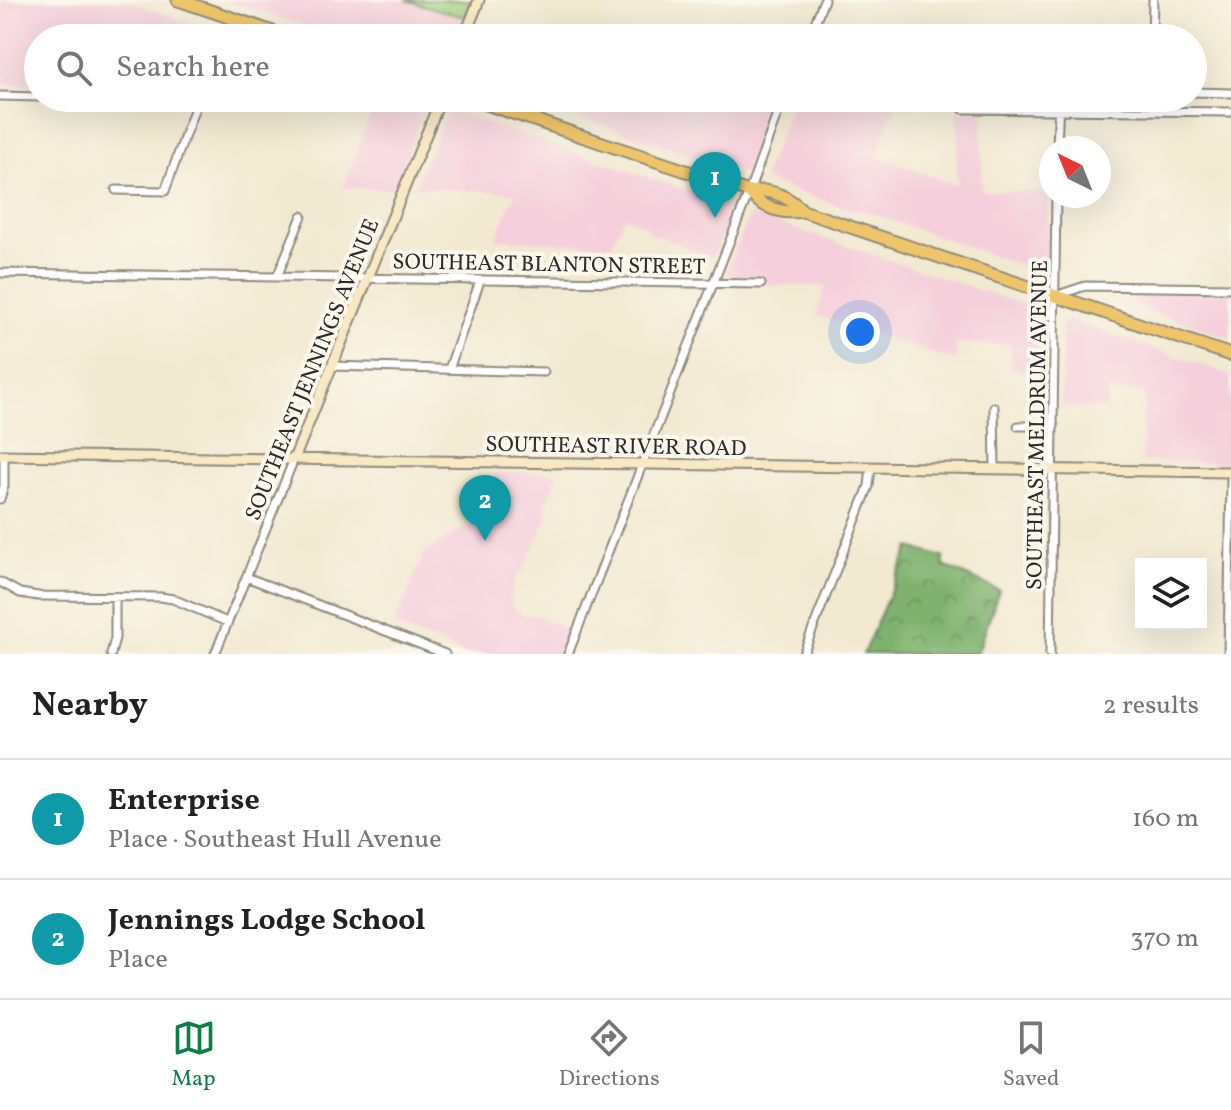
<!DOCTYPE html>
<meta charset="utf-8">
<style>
:root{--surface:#fff;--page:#f6f6f6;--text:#222;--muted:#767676;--line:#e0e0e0;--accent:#0b8043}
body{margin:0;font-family:Vollkorn,serif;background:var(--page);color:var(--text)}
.controls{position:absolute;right:24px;bottom:24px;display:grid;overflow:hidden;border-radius:0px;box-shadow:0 8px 32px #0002}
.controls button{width:72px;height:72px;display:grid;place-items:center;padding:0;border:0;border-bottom:2px solid var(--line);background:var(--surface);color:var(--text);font:40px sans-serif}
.compass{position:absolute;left:1039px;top:136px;width:72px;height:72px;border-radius:50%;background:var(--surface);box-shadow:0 8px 32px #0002;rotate:317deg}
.you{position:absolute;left:860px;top:332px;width:28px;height:28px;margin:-20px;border:6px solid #fff;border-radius:50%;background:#1a73e8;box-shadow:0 0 0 12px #1a73e833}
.badge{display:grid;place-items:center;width:52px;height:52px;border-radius:50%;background:var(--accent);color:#fff;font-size:26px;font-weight:700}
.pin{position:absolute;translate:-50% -66px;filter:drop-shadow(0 2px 4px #0008)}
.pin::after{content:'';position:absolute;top:42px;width:28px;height:24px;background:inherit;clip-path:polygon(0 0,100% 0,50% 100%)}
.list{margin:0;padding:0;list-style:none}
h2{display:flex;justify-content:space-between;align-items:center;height:104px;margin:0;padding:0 32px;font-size:34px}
h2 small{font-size:26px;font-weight:400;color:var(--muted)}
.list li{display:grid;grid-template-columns:52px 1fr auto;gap:24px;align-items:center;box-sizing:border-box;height:120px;padding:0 32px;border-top:2px solid var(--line)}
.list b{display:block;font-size:30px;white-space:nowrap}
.list p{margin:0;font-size:26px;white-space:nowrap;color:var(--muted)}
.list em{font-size:26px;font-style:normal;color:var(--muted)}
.icon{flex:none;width:44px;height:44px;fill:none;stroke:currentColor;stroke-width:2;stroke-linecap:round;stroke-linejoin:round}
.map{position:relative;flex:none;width:1231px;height:654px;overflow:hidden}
.search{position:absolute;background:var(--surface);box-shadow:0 8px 32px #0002;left:24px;right:24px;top:24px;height:88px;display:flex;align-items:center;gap:20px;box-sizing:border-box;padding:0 28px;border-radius:44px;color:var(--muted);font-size:30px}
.sheet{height:344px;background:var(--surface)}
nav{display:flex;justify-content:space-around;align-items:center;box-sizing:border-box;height:112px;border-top:2px solid var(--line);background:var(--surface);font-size:22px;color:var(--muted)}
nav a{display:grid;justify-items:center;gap:4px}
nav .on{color:var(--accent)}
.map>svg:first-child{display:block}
.built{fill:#f5cfdb}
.grass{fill:url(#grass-tufts);stroke:#657e55;stroke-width:2}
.forest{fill:url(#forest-crowns);stroke:#556e4c;stroke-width:2}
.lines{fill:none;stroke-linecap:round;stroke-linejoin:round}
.stream{stroke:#56c3cc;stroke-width:2}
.street-casing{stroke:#8e8a7e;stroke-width:11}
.secondary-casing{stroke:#8e8a7e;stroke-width:13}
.primary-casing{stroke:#8e8a7e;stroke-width:15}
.street{stroke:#fff;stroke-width:7}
.secondary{stroke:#f8e8c3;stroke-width:9}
.primary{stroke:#eec569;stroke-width:11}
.labels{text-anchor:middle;stroke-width:8;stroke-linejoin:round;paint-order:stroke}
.street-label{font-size:22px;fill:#2b2b2b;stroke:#fbf7ec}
</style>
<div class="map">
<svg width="1231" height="654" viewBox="0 0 1231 654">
<defs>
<pattern id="grass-tufts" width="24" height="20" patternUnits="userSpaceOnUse" patternTransform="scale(2)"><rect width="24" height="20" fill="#9fd07f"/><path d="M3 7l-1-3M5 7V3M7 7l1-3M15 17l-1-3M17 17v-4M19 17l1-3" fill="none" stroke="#89b36e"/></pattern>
<pattern id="forest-crowns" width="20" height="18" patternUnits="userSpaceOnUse" patternTransform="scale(2)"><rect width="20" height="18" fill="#7fb26e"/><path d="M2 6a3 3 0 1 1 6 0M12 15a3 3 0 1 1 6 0" fill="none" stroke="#68915b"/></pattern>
</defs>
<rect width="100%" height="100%" fill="#fbf7ec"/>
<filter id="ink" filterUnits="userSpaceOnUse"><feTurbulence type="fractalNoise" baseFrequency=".0125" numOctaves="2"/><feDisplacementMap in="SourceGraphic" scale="16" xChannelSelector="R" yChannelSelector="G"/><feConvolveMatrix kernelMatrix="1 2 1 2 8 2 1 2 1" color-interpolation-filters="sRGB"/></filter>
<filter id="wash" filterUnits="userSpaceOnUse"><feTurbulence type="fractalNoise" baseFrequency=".006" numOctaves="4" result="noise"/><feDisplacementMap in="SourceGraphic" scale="32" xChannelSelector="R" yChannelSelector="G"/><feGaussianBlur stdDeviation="1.8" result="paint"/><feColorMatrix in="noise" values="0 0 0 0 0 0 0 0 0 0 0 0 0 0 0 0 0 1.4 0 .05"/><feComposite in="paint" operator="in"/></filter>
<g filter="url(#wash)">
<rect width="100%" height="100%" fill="#f2e9d1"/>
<!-- built -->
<path class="built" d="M 0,0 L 122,0 L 236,38 L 38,38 L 38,85 L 0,85 L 7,67 L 0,66 Z
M 224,0 L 406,0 L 464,17 L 454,38 L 343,38 Z
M 366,98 L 403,98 L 421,104 L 424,111 L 394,189 L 343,188 L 374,106 L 364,102 Z
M 525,98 L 670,98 L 669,102 L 775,102 L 745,174 Z
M 794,99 L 897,101 L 877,157 L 957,185 L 958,112 L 983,112 L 982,191 L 1048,192 L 1047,265 L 1038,271 L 861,210 L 855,211 L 766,181 L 763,177 Z
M 450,111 L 730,205 L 732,208 L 713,258 L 647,231 L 648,227 L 624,217 L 612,245 L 496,239 L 515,193 L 415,187 L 446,113 Z
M 750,214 L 1040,310 L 1045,316 L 1045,371 L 1019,371 L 1018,368 L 1011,368 L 1011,344 L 957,344 L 956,361 L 816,315 L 826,286 L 768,285 L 762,276 L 728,275 L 726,272 Z
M 1134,291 L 1231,293 L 1231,338 L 1132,304 Z
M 1066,319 L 1231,375 L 1231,463 L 1142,461 L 1144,392 L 1108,391 L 1107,408 L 1061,407 L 1062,323 Z
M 494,472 L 559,473 L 546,503 L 548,516 L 522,573 L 517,572 L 510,600 L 512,607 L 523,615 L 537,616 L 569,630 L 560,654 L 467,654 L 394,626 L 424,553 L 472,523 Z"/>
<!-- grass -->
<path class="grass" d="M 406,0 L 471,0 L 464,17 Z"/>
<!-- forest -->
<path class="forest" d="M 910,547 L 943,557 L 944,566 L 999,590 L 977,654 L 863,654 Z"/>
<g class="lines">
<!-- stream -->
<path class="stream" d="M 0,71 L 4,71"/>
</g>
</g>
<g filter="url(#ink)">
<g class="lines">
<!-- street casing -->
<g class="street-casing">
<path id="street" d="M 809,38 L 824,0
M 1152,38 L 1153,0
M 1193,92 L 1231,93
M 0,96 L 38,97
M 156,98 L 348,103 L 359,98
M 963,109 L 1231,112
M 1057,148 L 1059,98
M 116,190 L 165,191 L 198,99
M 0,273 L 761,284
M 277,277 L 302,216
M 1058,295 L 1085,286 L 1231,288
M 332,366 L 544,372
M 449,369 L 480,281
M 994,407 L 995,469
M 1018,426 L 1054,426
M 0,499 L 4,486 L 4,455
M 246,577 L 445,654
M 0,582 L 20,593 L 38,596 L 161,597 L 173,599 L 227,622
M 111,654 L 115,638 L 115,597
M 215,654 L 294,459
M 568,654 L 749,192 L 783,98
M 803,654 L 869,486 L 871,467
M 1050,654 L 1056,196
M 1228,654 L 1231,479"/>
</g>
<!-- secondary casing -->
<g class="secondary-casing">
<path id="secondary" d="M 464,38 L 479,0
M 0,455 L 1231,472
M 294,459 L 441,98"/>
</g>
<!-- primary casing -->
<g class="primary-casing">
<path id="primary" d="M 178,0 L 291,38
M 468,98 L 749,192 C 770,188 788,196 803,211 L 1231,355
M 749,192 C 763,209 783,214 803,211"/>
</g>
<!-- street -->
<use href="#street" class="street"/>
<!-- secondary -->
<use href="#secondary" class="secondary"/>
<!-- primary -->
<use href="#primary" class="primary"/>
</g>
</g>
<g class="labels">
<!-- street labels -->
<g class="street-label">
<text transform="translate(549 263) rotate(1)" y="8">SOUTHEAST BLANTON STREET</text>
<text transform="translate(311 369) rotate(-68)" y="8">SOUTHEAST JENNINGS AVENUE</text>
<text transform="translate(1036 425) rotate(-89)" y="8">SOUTHEAST MELDRUM AVENUE</text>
<text transform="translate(616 445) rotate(1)" y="8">SOUTHEAST RIVER ROAD</text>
</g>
</g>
</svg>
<div class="controls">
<button><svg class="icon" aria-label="layers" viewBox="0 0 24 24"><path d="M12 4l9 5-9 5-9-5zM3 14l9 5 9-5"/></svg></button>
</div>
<svg class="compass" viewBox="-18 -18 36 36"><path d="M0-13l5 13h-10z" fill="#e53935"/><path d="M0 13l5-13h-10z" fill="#767676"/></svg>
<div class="you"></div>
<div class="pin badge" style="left:715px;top:218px;background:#0f9aa8">1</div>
<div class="pin badge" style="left:485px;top:541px;background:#0f9aa8">2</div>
<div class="search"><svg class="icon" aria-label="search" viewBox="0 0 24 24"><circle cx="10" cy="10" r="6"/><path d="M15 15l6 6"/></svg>Search here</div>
</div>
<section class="sheet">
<h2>Nearby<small>2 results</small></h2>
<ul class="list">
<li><span class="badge" style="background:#0f9aa8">1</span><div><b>Enterprise</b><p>Place · Southeast Hull Avenue</p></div><em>160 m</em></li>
<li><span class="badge" style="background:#0f9aa8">2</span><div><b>Jennings Lodge School</b><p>Place</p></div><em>370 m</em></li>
</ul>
</section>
<nav>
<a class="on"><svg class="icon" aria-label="map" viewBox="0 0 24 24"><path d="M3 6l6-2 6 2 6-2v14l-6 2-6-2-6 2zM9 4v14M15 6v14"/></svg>Map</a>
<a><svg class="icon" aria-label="directions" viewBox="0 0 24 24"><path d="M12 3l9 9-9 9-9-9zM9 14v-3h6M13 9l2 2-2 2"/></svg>Directions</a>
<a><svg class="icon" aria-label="saved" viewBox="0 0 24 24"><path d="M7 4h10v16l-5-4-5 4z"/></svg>Saved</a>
</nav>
